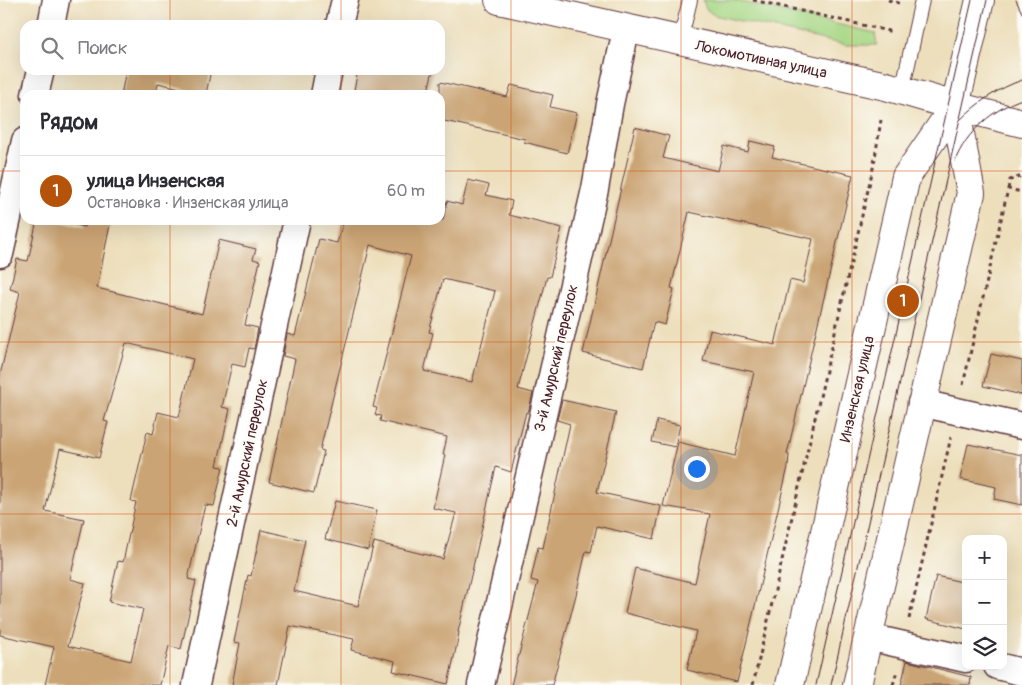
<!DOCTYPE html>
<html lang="ru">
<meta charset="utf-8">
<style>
:root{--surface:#fff;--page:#f7f7f7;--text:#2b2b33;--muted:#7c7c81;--line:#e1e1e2;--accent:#b45309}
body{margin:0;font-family:Pangolin,sans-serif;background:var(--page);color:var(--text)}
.controls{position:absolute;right:15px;bottom:15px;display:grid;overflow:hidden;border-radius:10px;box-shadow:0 5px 20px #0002}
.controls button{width:45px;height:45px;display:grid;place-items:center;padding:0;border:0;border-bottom:1px solid var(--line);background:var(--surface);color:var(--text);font:25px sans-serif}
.you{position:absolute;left:696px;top:468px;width:18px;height:18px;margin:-12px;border:4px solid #fff;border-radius:50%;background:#1a73e8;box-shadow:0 0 0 8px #1a73e833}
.badge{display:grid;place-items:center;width:32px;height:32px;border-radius:50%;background:var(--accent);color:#fff;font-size:16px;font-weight:700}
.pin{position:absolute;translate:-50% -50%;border:2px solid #fff;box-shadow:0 1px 5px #0006}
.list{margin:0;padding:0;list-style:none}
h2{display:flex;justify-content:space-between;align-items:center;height:65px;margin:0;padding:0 20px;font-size:21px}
h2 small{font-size:16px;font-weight:400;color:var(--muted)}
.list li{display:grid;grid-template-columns:32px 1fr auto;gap:15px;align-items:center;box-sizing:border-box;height:70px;padding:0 20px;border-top:1px solid var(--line)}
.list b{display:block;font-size:19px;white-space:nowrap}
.list p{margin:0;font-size:16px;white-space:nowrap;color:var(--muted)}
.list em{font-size:16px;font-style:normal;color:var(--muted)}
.icon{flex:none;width:28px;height:28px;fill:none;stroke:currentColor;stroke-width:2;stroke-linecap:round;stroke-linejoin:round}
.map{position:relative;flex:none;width:1022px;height:685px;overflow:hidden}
.search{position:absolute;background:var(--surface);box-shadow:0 5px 20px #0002;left:20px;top:20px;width:425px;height:55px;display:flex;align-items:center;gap:12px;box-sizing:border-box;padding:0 18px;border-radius:15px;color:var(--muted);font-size:19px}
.panel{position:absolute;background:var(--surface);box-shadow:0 5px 20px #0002;left:20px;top:90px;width:425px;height:135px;border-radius:15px}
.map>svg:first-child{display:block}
.green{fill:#a7d785;stroke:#787b58}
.building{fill:#caa475;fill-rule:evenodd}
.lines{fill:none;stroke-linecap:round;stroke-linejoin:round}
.service-casing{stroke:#623c41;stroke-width:16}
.minor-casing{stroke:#623c41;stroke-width:29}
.secondary-casing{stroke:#623c41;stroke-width:30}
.primary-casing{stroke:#623c41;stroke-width:30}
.path{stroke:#623c41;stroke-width:3;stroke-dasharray:4 4;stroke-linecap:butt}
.service{stroke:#fff;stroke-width:14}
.minor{stroke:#fff;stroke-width:26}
.secondary{stroke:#fff;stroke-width:28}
.primary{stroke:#fff;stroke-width:28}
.tram{stroke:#4a1f2b;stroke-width:1}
.grid{fill:none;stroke:#d8530f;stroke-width:1;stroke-opacity:0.55}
.labels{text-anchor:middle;stroke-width:5;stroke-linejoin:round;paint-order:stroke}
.street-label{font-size:15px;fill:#4a1f2b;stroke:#fdfcf7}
</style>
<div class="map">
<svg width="1022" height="685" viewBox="0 0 1022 685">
<rect width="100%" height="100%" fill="#fdfcf7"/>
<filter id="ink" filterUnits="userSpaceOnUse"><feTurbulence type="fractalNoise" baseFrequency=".02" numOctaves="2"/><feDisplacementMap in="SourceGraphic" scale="10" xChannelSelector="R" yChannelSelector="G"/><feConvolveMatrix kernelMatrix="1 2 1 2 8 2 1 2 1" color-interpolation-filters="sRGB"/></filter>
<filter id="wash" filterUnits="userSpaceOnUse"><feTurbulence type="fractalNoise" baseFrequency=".0096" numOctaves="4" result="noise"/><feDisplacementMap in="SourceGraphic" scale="20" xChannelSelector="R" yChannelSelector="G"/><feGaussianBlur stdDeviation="1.12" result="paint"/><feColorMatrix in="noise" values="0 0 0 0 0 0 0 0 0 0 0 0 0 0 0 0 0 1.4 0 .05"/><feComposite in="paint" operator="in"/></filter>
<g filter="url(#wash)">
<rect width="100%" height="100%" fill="#eddfbc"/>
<!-- green -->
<path class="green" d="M 703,0 L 733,0 L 875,33 L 877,45 L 846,45 L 714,15 L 706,9 Z"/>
<g id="blocks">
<!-- building -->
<path class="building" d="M 126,70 L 211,70 L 206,94 L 158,83 L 156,95 L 121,95 Z
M 358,70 L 433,70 L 427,95 L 353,95 Z
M 440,82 L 507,97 L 511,85 L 553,95 L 550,107 L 577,113 L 567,153 L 524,142 L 525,139 L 440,120 Z
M 635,127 L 669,136 L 663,158 L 718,171 L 724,146 L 748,152 L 750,141 L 775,147 L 772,157 L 853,175 L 787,454 L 789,455 L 788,467 L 737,682 L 687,670 L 696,631 L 625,613 L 635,568 L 695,583 L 710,514 L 663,506 L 678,442 L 735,456 L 754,372 L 703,361 L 710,330 L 775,345 L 790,280 L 803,283 L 813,239 L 689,212 L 671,288 L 674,289 L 665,325 L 654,322 L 643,368 L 583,353 Z
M 468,180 L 489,185 L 486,195 L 512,201 L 509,215 L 562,228 L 550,277 L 547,277 L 518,389 L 533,393 L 528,413 L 526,412 L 511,472 L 496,467 L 458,632 L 459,632 L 457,644 L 448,684 L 393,671 L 395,661 L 351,650 L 354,639 L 290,626 L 278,685 L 232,685 L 240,643 L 234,642 L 248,575 L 251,576 L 261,530 L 305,540 L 294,591 L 358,606 L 374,542 L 443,559 L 456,513 L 433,508 L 445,455 L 443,455 L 447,437 L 380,421 L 381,416 L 375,415 L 377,408 L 373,407 L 411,256 L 370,245 L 320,450 L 324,451 L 314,493 L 269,482 L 295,359 L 283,356 L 287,334 L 295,336 L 319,239 L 337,243 L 344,220 L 443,220 L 447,201 L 462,205 ZM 443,279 L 495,291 L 472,382 L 424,371 L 433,333 L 429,332 Z
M 37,220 L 52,220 L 84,227 L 86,220 L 111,220 L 97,288 L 202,314 L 219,240 L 256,249 L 253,259 L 260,261 L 245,325 L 258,328 L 254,349 L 249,348 L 245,367 L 232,364 L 222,407 L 230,409 L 217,466 L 223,467 L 214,506 L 205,505 L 188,579 L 196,581 L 181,649 L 169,646 L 160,685 L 45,685 L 54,647 L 0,635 L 0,375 L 20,292 L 10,289 L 17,259 L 28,261 ZM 126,343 L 193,359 L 179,417 L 158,412 L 153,434 L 147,432 L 131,501 L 136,502 L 123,562 L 118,561 L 109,602 L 143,609 L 131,661 L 68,646 L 85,583 L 70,579 L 84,519 L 45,511 L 60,449 L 99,458 L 108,422 L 104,421 Z
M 991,354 L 1022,361 L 1022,395 L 983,386 Z
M 562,400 L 616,412 L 597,492 L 661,506 L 654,539 L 597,526 L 591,552 L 586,551 L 576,595 L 552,685 L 511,685 L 538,582 L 531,580 L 538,547 L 543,548 L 570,424 L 557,420 Z
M 657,420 L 680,425 L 675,447 L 652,442 Z
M 968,444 L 1022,455 L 1022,505 L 994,499 L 996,487 L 960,479 Z
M 335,501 L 377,510 L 368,550 L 325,539 Z
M 936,576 L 966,583 L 966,629 L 926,619 Z
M 907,661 L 971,677 L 970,685 L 901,685 Z"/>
</g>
</g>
<g filter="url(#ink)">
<use href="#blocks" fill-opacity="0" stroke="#623c41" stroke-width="1"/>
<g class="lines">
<!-- service casing -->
<g class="service-casing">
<path id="service" d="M 680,41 L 690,0
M 902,91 L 922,0"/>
</g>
<!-- minor casing -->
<g class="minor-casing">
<path id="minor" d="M 51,25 L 56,0
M 339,25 L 345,0
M 35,95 L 41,70
M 324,95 L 329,70
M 0,254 L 25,141
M 921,403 L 1022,426
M 868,637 L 966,659
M 997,666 L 1022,672
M 196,685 L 297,220
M 481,685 L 595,189 L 610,104 L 626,30"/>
</g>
<!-- secondary casing -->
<g class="secondary-casing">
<path id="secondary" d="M 499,0 L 886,86 L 955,106"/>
</g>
<!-- primary casing -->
<g class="primary-casing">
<path id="primary" d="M 955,106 L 1022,123
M 790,685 L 906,177 L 955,106 L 980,0
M 857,685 L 971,193 L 955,106"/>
</g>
<!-- path -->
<path class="path" d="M 753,0 L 893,32
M 888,0 L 899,3
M 1008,189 L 1010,180 L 1022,176
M 963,385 L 1008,189 L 1022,192
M 909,619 L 951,437
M 753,685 L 874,164 L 881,120
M 893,685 L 897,671"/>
<!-- service -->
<use href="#service" class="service"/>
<!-- minor -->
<use href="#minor" class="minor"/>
<!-- secondary -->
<use href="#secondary" class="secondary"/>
<!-- primary -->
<use href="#primary" class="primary"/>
<!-- tram -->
<path class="tram" d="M 1016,0 L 1022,13
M 959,121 C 978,102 997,89 1022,80
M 955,161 C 966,132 993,109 1022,99
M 816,685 L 972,0
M 831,685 L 987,0"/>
</g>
</g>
<!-- grid -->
<path class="grid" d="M 170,0 L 170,25M 341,0 L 341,25M 511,0 L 511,685M 681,0 L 681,685M 852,0 L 852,685M 170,70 L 170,95M 341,70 L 341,95M 0,171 L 25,171M 440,171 L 1022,171M 170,220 L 170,685M 341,220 L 341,685M 0,342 L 1022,342M 0,514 L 1022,514"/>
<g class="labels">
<!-- street labels -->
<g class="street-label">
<text transform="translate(761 59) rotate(12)" y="5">Локомотивная улица</text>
<text transform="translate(556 358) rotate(-77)" y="5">3-й Амурский переулок</text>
<text transform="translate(857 389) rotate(-77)" y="5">Инзенская улица</text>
<text transform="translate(247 453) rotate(-78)" y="5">2-й Амурский переулок</text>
</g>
</g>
</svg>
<div class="controls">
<button>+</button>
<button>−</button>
<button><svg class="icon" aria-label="layers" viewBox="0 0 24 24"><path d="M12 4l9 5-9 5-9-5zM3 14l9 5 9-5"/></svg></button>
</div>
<div class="you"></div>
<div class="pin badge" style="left:903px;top:301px">1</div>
<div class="search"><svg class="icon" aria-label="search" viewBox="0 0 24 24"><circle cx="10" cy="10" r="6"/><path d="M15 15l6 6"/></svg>Поиск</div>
<section class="panel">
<h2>Рядом<small></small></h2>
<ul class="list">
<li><span class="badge">1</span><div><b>улица Инзенская</b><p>Остановка · Инзенская улица</p></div><em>60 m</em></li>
</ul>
</section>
</div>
